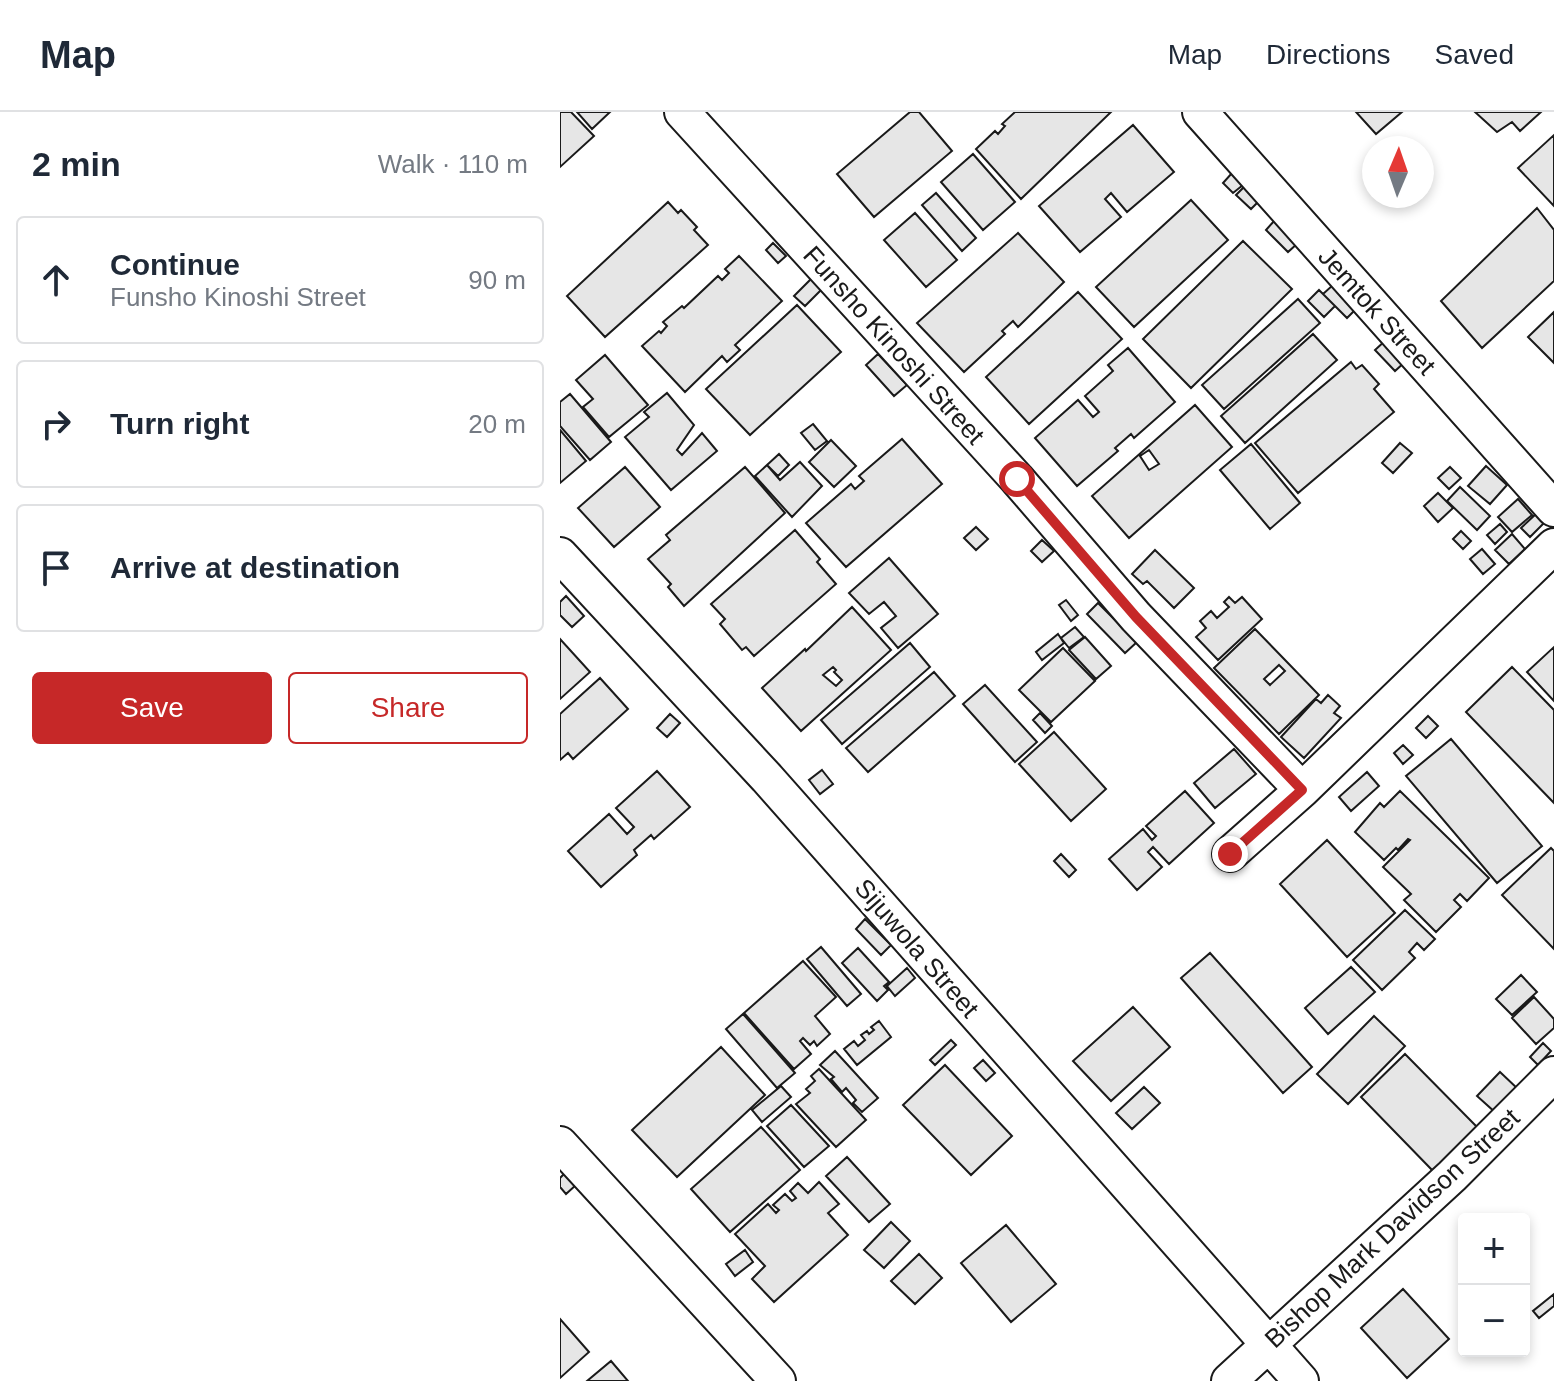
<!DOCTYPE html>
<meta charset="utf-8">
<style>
:root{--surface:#fff;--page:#f6f6f7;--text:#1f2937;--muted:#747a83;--line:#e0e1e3;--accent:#c62828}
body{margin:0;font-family:Helvetica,sans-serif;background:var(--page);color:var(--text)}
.controls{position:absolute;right:24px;bottom:24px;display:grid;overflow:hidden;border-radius:8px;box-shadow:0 4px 12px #0003}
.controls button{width:72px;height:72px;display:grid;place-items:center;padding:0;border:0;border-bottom:2px solid var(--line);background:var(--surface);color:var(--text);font:40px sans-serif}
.compass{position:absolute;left:802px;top:24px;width:72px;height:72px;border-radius:50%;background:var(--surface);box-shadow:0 4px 12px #0003;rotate:2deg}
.stop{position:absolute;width:24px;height:24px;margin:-18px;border:6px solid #c62828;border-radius:50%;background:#fff}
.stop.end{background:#c62828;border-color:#fff;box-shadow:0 2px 8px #0008}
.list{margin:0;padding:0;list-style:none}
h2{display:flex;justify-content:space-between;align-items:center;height:104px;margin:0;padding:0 32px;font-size:34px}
h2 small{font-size:26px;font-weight:400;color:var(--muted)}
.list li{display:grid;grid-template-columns:52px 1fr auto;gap:24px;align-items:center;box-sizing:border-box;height:128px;margin:0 16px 16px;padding:0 16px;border:2px solid var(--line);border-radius:8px}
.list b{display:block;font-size:30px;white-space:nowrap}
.list p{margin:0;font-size:26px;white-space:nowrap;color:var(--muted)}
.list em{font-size:26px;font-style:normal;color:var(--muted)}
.actions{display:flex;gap:16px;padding:24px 32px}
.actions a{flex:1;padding:18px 0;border:2px solid var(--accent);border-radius:8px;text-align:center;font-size:28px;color:var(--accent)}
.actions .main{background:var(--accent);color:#fff}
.icon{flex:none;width:44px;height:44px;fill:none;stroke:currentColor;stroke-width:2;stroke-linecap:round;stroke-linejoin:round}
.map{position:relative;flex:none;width:994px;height:1269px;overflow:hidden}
header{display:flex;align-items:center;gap:48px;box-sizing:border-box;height:112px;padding:0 40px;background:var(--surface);border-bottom:2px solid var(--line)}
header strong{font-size:38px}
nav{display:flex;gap:44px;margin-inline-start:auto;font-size:28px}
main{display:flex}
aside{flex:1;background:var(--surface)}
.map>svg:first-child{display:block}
.building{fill:#e6e6e6;stroke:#1a1a1a;stroke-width:2;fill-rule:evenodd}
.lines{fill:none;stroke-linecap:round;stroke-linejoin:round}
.minor-casing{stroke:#1a1a1a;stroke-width:38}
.minor{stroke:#fff;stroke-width:34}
.route{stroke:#c62828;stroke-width:10}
.labels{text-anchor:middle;stroke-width:6;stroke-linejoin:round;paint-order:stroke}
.street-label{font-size:26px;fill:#1a1a1a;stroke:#fff}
</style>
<header>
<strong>Map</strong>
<nav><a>Map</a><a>Directions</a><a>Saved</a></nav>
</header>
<main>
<aside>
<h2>2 min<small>Walk · 110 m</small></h2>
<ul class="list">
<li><svg class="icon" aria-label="ahead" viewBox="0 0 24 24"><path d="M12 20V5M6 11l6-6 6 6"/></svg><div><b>Continue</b><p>Funsho Kinoshi Street</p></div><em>90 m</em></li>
<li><svg class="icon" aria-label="right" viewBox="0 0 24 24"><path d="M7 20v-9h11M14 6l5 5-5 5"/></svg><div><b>Turn right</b></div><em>20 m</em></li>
<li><svg class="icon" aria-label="arrive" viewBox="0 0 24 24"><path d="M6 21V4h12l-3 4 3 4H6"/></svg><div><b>Arrive at destination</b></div></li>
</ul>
<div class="actions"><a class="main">Save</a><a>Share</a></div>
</aside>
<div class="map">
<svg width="994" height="1269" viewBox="0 0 994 1269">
<rect width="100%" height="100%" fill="#fff"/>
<!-- building -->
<path class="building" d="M 0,0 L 11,0 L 34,24 L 0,55 Z
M 17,0 L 50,0 L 32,17 Z
M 350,0 L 359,0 L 392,39 L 314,105 L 277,62 Z
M 455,0 L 551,0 L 461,87 L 416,37 L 435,19 L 438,22 L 445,14 L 442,12 Z
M 796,0 L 842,0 L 816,22 Z
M 915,0 L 981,0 L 960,19 L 952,10 L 937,20 Z
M 573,13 L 614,60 L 567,100 L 551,81 L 545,87 L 561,105 L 520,140 L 479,94 Z
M 994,23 L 994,94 L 958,56 Z
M 413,42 L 455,90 L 423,118 L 381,70 Z
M 672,61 L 683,73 L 673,81 L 663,71 Z
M 684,75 L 699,89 L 691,97 L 676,83 Z
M 376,81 L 416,126 L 402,139 L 362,93 Z
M 631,88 L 668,128 L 574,215 L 536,175 Z
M 108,90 L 118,101 L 121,98 L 137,115 L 134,118 L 148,133 L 45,225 L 7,184 Z
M 977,96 L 994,118 L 994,169 L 922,236 L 881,189 Z
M 355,101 L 397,148 L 366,175 L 324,128 Z
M 715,108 L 738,131 L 728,140 L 706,118 Z
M 458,121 L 504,170 L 458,215 L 453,209 L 442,219 L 445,222 L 404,260 L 357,211 Z
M 683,129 L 732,177 L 631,276 L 583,227 Z
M 213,131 L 226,144 L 218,151 L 206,138 Z
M 179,144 L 222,189 L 175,233 L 180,238 L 167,250 L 162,244 L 125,280 L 82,234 L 99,219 L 101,221 L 107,214 L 103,210 L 122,194 L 124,196 L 158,164 L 162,168 L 169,161 L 165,157 Z
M 256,162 L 267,172 L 245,194 L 234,184 Z
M 774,172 L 798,195 L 787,206 L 763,182 Z
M 759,178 L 775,194 L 764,205 L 748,189 Z
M 518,180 L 562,227 L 469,312 L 426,265 Z
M 738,187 L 760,211 L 664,297 L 642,273 Z
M 237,193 L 281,240 L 190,323 L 146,277 Z
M 994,200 L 994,251 L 968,225 Z
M 753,222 L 777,248 L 685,331 L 661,304 Z
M 826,228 L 846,249 L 835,259 L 815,238 Z
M 568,236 L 615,290 L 574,326 L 571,322 L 555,336 L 558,339 L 517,374 L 475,326 L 518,288 L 533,305 L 539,300 L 525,284 L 553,259 L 548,253 Z
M 318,242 L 347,273 L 334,284 L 306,253 Z
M 45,243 L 88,293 L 49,325 L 23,295 L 33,287 L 16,268 Z
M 791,250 L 796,257 L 802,253 L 819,272 L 814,277 L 834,300 L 738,381 L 695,331 Z
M 107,281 L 134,313 L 117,338 L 122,343 L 142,321 L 157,339 L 111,378 L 65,325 L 89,305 L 84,300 Z
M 10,282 L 51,330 L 30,348 L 0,314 L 0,290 Z
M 635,293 L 672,335 L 569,426 L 532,384 ZM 589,338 L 599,352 L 589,358 L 580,344 Z
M 253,312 L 267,329 L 255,338 L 241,321 Z
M 0,318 L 26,349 L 0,371 Z
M 342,327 L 382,372 L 286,455 L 246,411 L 291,372 L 295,377 L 304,369 L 299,364 Z
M 271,328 L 296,354 L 274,375 L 249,350 Z
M 840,331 L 852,341 L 833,361 L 822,351 Z
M 691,332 L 740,391 L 710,417 L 660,358 Z
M 219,342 L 229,353 L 218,364 L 207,353 Z
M 240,350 L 262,374 L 232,405 L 195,364 L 207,353 L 220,368 Z
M 926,354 L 947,373 L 930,392 L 908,374 Z
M 65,355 L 100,395 L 54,435 L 18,396 Z
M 185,355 L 225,401 L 124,494 L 108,475 L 111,472 L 88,447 L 110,428 L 106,423 Z
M 890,355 L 901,366 L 889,377 L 878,366 Z
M 900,375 L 930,404 L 917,418 L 887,389 Z
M 878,381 L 893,396 L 878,410 L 864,394 Z
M 958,387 L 972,403 L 952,420 L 938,405 Z
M 977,401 L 985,410 L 970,425 L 961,416 Z
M 940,412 L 947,420 L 935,432 L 927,423 Z
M 416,415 L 428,427 L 416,438 L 404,426 Z
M 235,418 L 260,447 L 257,450 L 276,472 L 194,544 L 186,535 L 182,538 L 160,512 L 165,507 L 151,492 Z
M 901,419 L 911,429 L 903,437 L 893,427 Z
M 952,422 L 965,437 L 949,452 L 935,438 Z
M 482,428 L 494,439 L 482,450 L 471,439 Z
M 922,437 L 935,452 L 923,462 L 910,447 Z
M 595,438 L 634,476 L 614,496 L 587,469 L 583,472 L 572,462 Z
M 329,446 L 378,502 L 338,536 L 321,516 L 336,504 L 324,490 L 309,502 L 289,481 Z
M 6,484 L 24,504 L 12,515 L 0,503 L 0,490 Z
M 669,485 L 675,491 L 682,485 L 702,507 L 658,548 L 636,525 L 646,516 L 640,509 L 651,499 L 657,506 L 669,495 L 664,490 Z
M 506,488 L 518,503 L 511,509 L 499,493 Z
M 538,491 L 577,530 L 565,541 L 527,502 Z
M 292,495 L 331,538 L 241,619 L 202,576 L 245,537 L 246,539 ZM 273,555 L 276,558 L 274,560 L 282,568 L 276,574 L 263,563 Z
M 515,515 L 524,525 L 509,536 L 501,526 Z
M 695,517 L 759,583 L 719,622 L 654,556 ZM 719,553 L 725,559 L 710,573 L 704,567 Z
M 498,522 L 504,531 L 482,548 L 476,540 Z
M 525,525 L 551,554 L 536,567 L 509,538 Z
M 0,527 L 30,560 L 0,587 Z
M 350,531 L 370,555 L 282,632 L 261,608 Z
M 994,535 L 994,589 L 967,560 Z
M 503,536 L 535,569 L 491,610 L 459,578 Z
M 952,555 L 994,598 L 994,691 L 906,600 Z
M 374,560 L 395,584 L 308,660 L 286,636 Z
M 40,566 L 68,597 L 13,647 L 8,641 L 0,648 L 0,602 Z
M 425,573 L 477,630 L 455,650 L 403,592 Z
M 768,583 L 780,594 L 774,601 L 781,606 L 744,646 L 721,625 L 756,587 L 761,591 Z
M 480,601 L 492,614 L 485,621 L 473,608 Z
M 110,602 L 120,611 L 107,625 L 97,616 Z
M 868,604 L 878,614 L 866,626 L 856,616 Z
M 494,620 L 546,677 L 511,709 L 459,652 Z
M 891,627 L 982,734 L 937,771 L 846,664 Z
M 843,633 L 853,643 L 843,652 L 834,641 Z
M 674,637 L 696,662 L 655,696 L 634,671 Z
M 262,658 L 273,672 L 260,682 L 249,668 Z
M 97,659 L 130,695 L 94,727 L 91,723 L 74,738 L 77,743 L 41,775 L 8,739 L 49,702 L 67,722 L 74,715 L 56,696 Z
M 807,660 L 819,674 L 791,699 L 779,685 Z
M 625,679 L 654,711 L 609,752 L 593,735 L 588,740 L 602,755 L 577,778 L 549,747 L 583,717 L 592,728 L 596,724 L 586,714 Z
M 840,679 L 929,766 L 907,789 L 900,782 L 894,788 L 901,795 L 876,820 L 844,788 L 851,782 L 823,755 L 850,728 L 848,727 L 838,738 L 836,736 L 824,748 L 795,720 L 820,691 L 824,695 Z
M 767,728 L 835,801 L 787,845 L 720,772 Z
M 991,736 L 994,739 L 994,837 L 942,783 Z
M 501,742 L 516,758 L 509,765 L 494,749 Z
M 845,798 L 875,827 L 864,838 L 857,831 L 849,840 L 855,846 L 822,878 L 793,848 Z
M 305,807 L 331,833 L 321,843 L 296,817 Z
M 261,835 L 301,882 L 287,894 L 247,847 Z
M 298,836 L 329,870 L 324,874 L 328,878 L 317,889 L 282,851 Z
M 650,841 L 752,955 L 723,981 L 621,866 Z
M 243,849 L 276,885 L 255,904 L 270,922 L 257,934 L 254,929 L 250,933 L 243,926 L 240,929 L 251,942 L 234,957 L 184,901 Z
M 791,855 L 815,880 L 768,922 L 745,896 Z
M 347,856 L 355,866 L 335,884 L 327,874 Z
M 961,863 L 977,880 L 952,903 L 936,887 Z
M 974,885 L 994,907 L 994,916 L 976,932 L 952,906 Z
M 573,895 L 610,935 L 551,989 L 513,949 Z
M 183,902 L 235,961 L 217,976 L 166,917 Z
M 814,904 L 845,934 L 788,992 L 757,962 Z
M 319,909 L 331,925 L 297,953 L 284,937 L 294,929 L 298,934 L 305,928 L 301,923 L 307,919 L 309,922 L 314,918 L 311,915 Z
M 391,928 L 396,933 L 375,953 L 370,948 Z
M 983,931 L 991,939 L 978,953 L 970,945 Z
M 161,935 L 205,983 L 117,1065 L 72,1018 Z
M 275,939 L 318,986 L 302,1000 L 293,991 L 296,988 L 286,976 L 282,980 L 271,967 L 274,965 L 260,953 Z
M 845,942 L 919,1017 L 874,1060 L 801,985 Z
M 423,948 L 435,961 L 426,969 L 414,956 Z
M 385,953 L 452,1024 L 411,1063 L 343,993 Z
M 259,957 L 306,1008 L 276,1035 L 236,992 L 250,981 L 246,977 L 255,969 L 251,964 Z
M 940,960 L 959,978 L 936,1001 L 917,984 Z
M 221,974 L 231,985 L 202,1010 L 192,998 Z
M 584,975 L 600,991 L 572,1017 L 556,1001 Z
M 231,993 L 269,1034 L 244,1055 L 207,1014 Z
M 201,1015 L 240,1058 L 170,1120 L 131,1077 Z
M 287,1045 L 330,1092 L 309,1110 L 266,1064 Z
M 5,1061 L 16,1073 L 6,1082 L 0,1075 L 0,1066 Z
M 259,1070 L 279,1092 L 268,1101 L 288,1123 L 214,1190 L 192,1167 L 205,1154 L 175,1122 L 208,1092 L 216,1101 L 219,1098 L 213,1093 L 225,1082 L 232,1089 L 236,1086 L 230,1079 L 238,1071 L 248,1081 Z
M 331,1110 L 350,1129 L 324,1156 L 304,1138 Z
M 446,1113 L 496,1172 L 451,1210 L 401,1151 Z
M 185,1138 L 193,1150 L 175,1164 L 166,1152 Z
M 359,1142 L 382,1166 L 355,1192 L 331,1169 Z
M 843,1177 L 889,1227 L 847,1266 L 801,1216 Z
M 994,1182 L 994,1194 L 979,1206 L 973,1199 Z
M 0,1207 L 29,1240 L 0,1266 Z
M 51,1249 L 68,1269 L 27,1269 Z"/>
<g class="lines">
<!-- minor casing -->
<g class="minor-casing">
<path id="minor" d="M 122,0 L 457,367 L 576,505 L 742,678
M 640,0 L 994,397
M 0,443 L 207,666 L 741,1269
M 670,742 L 742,678 L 994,434
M 0,1032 L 218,1269
M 669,1269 L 892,1064 L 994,962"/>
</g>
<!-- minor -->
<use href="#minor" class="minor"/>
</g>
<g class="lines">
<!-- route -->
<path class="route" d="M 457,367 L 576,505 L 742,678 L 670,742"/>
</g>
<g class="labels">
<!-- street labels -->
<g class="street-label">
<text transform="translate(817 199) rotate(48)" y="9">Jemtok Street</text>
<text transform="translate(334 233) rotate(48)" y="9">Funsho Kinoshi Street</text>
<text transform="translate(357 836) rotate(49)" y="9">Sijuwola Street</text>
<text transform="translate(832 1116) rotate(-43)" y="9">Bishop Mark Davidson Street</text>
</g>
</g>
</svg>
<div class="controls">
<button>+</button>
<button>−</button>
</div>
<svg class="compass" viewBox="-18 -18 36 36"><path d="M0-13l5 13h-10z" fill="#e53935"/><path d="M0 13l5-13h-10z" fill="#747a83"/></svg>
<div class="stop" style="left:457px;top:367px"></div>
<div class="stop end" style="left:670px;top:742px"></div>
</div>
</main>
